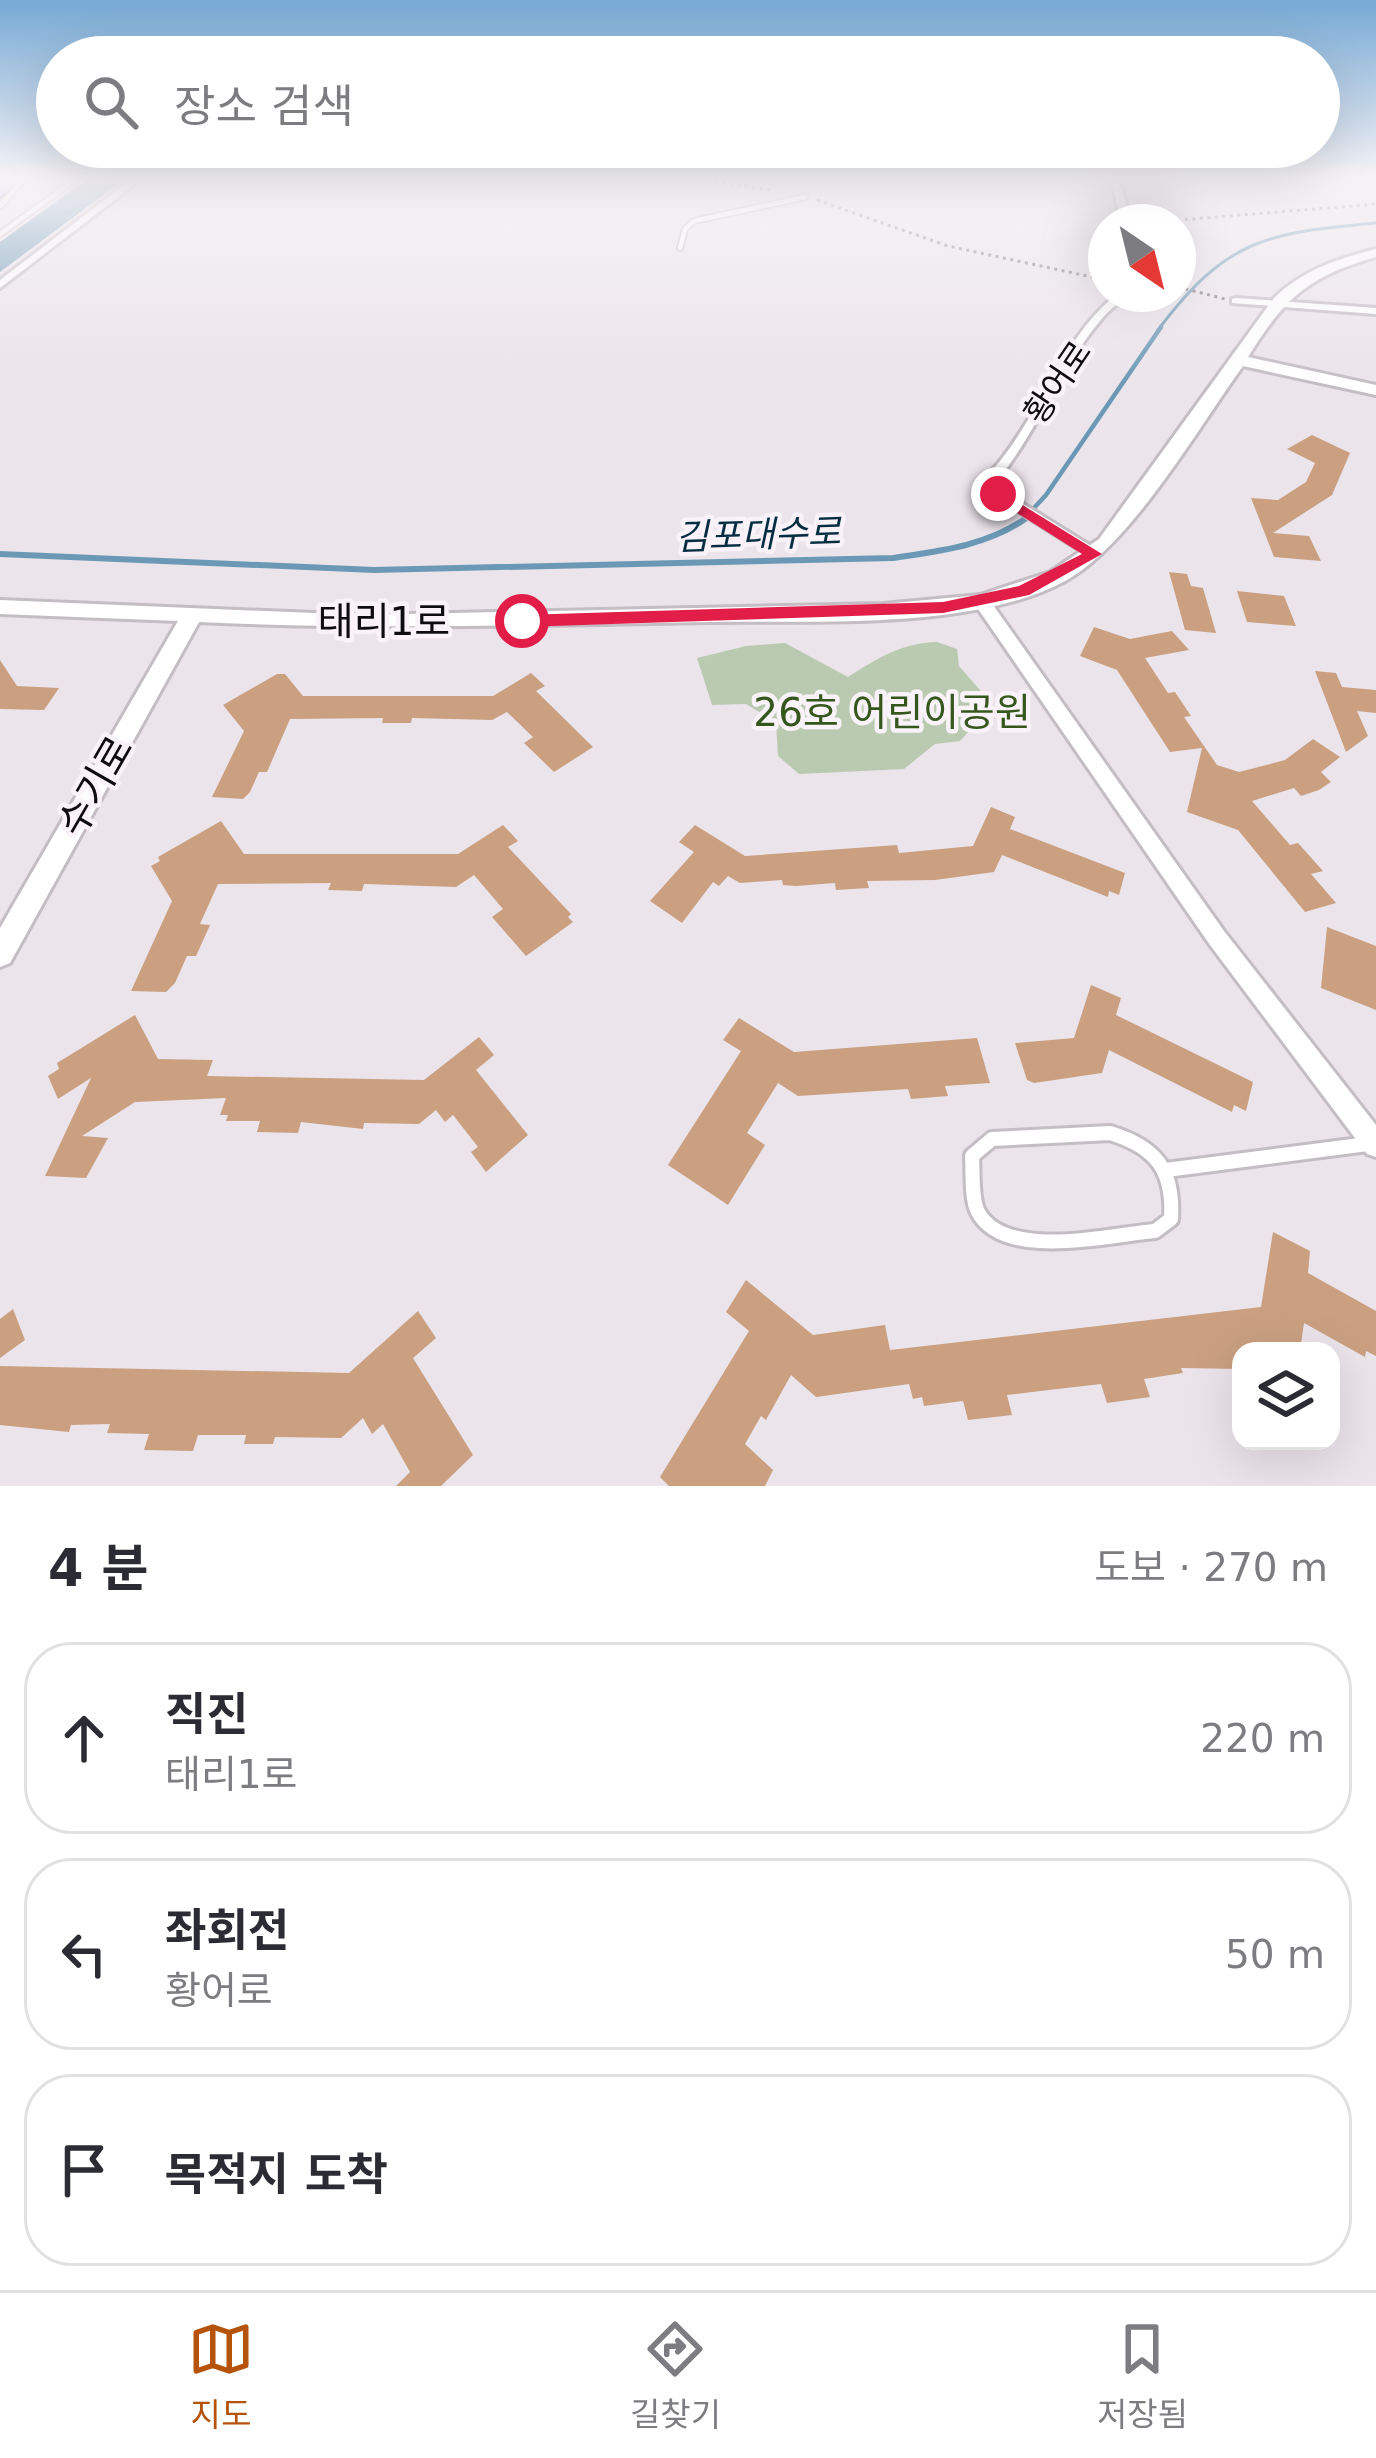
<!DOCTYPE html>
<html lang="ko">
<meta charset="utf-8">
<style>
:root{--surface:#fff;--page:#f7f7f7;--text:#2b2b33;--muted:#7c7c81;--line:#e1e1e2;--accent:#b45309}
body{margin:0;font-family:"DejaVu Sans","Noto Sans KR",sans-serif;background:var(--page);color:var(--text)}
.controls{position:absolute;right:36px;bottom:36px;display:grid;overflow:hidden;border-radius:24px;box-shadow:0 12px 48px #0002}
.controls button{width:108px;height:108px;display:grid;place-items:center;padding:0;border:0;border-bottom:3px solid var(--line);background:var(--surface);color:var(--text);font:60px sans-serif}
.compass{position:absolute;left:1088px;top:204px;width:108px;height:108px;border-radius:50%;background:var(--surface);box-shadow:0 12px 48px #0002;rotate:145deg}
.stop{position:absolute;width:36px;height:36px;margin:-27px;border:9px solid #e11d48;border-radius:50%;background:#fff}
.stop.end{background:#e11d48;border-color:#fff;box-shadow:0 3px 12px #0008}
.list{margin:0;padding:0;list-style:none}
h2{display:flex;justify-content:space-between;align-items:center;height:156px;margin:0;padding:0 48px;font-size:51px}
h2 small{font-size:39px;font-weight:400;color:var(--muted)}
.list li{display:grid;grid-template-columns:78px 1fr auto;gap:36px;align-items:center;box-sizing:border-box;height:192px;margin:0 24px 24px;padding:0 24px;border:3px solid var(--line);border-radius:48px}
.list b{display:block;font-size:45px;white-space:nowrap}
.list p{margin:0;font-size:39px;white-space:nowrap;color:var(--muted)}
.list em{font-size:39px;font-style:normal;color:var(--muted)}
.icon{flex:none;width:66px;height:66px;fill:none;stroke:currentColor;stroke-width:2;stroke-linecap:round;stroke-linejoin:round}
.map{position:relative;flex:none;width:1376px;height:1486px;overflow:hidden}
.search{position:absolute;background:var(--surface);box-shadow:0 12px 48px #0002;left:36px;right:36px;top:36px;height:132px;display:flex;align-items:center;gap:30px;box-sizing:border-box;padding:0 42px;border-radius:66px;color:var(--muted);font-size:45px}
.sheet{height:804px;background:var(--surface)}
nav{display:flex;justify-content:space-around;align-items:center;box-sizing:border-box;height:168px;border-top:3px solid var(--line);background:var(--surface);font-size:33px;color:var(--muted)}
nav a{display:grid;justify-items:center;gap:6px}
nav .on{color:var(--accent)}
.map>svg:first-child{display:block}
.green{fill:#bacab1}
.water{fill:#6b99b5}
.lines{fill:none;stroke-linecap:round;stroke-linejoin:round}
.stream-far2{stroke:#6b99b5;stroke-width:3}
.stream-far1{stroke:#6b99b5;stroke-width:4.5}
.stream{stroke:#6b99b5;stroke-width:6}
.building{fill:#caa081}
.lane-far1-casing{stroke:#c4bdc4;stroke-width:8}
.lane-casing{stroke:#c4bdc4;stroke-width:20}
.street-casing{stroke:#c4bdc4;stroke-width:6}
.secondary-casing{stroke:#c4bdc4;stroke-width:6}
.highway-casing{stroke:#8578a6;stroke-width:6}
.path{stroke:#7d797d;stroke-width:3;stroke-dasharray:3 4.5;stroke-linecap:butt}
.lane-far1{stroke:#fff;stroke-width:4.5}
.lane{stroke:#fff;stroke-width:14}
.street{fill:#fff;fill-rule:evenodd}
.secondary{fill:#fff;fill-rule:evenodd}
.highway{fill:#c5b2f8;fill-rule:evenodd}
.route{fill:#e11d48}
.labels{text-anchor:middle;stroke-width:9;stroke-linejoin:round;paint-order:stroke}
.far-street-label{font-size:33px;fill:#0e0c0e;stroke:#f9f2f8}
.far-water-label{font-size:36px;font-style:italic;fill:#042d42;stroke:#f9f2f8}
.street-label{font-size:39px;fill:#0e0c0e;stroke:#f9f2f8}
.park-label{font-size:39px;fill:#35571d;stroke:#f9f2f8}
</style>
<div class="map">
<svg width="1376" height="1486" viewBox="0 0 1376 1486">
<rect width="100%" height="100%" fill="#ebe4eb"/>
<!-- green -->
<path class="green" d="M 937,642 L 957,649 L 959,666 L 993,705 L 960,741 L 935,744 L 904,769 L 799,774 L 778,756 L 776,722 L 746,704 L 712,705 L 697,658 L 746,646 L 785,643 L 848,677 C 878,658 901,643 937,642 Z"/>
<!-- water -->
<path class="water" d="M 89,178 L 126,178 L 0,272 L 0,242 Z"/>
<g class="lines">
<!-- stream-far2 -->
<path class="stream-far2" d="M 1158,330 C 1227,238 1267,233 1376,223"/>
<!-- stream-far1 -->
<path class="stream-far1" d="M 1021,522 L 1046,495 L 1161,327"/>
<!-- stream -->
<path class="stream" d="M 0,554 L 374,570 L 893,558 C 939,551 986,546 1025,519"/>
</g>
<!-- building -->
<path class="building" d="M 1312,435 L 1350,453 L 1332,495 L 1273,533 L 1309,536 L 1321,561 L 1274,557 L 1251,498 L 1278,500 L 1306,482 L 1315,463 L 1287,449 Z
M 1169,572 L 1187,574 L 1191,586 L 1203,588 L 1216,633 L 1185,630 Z
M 1237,591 L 1284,596 L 1296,626 L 1247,622 Z
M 1094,627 L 1130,639 L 1172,631 L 1189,650 L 1145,658 L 1168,693 L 1175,692 L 1191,716 L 1184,717 L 1217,765 L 1239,772 L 1285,760 L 1313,739 L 1340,757 L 1321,772 L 1331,782 L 1319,790 L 1301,796 L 1294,788 L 1252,801 L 1290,845 L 1298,843 L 1323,871 L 1311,874 L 1336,903 L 1305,912 L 1238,830 L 1187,812 L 1202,748 L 1170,752 L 1117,670 L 1080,656 Z
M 0,660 L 17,686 L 59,688 L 44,710 L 0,709 Z
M 1315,671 L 1336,673 L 1342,687 L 1376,690 L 1376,713 L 1357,711 L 1368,736 L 1346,752 Z
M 531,673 L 545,686 L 536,691 L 593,747 L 554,772 L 524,743 L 533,737 L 507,712 L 492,720 L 412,718 L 411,723 L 382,723 L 383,718 L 290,719 L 267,772 L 259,772 L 250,792 L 243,799 L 212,797 L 244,731 L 223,705 L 277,674 L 285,674 L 303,696 L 493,696 Z
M 991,807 L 1015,817 L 1010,829 L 1125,873 L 1119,895 L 1109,891 L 1108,897 L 1002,855 L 994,872 L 935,880 L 867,881 L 869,888 L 836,890 L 835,883 L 796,886 L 783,885 L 782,880 L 740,883 L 728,876 L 719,886 L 713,882 L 682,923 L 650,901 L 694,852 L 679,842 L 695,825 L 745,856 L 897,845 L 899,853 L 973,846 Z
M 221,821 L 244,854 L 458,854 L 503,825 L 518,841 L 508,847 L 571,914 L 568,917 L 573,922 L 526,956 L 492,917 L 503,909 L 474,875 L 456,887 L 364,884 L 362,891 L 328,890 L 331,883 L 218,884 L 200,924 L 210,925 L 196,956 L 187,956 L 175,983 L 166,992 L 131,991 L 172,901 L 151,866 L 160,861 L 158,857 Z
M 1327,927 L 1376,946 L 1376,1010 L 1321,988 Z
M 1091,985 L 1121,998 L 1116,1015 L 1253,1082 L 1246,1111 L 1234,1105 L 1232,1112 L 1109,1050 L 1102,1073 L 1034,1083 L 1027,1080 L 1015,1043 L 1074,1038 Z
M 135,1015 L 158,1059 L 213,1060 L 207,1076 L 424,1080 L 479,1037 L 494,1055 L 476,1070 L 528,1135 L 486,1172 L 471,1152 L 478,1147 L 453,1115 L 445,1122 L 436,1110 L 419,1124 L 364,1123 L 363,1129 L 301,1122 L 298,1133 L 257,1132 L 260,1121 L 226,1121 L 228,1115 L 220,1115 L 226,1098 L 135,1102 L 82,1136 L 108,1138 L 86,1178 L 45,1176 L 91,1078 L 58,1099 L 48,1076 L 59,1069 L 57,1063 Z
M 739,1018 L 794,1052 L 977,1038 L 990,1083 L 945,1086 L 948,1096 L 911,1099 L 908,1089 L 798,1096 L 778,1083 L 747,1133 L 765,1145 L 728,1205 L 668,1165 L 741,1051 L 723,1040 Z
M 1273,1232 L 1310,1251 L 1308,1273 L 1376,1311 L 1376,1356 L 1366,1351 L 1365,1357 L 1304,1323 L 1300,1351 L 1241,1351 L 1241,1369 L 1181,1368 L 1183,1373 L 1144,1379 L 1150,1397 L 1107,1403 L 1101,1384 L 1049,1390 L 1007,1395 L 1012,1415 L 968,1420 L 963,1401 L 924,1406 L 922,1397 L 913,1399 L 909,1384 L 816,1397 L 791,1375 L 766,1420 L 761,1416 L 745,1444 L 773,1470 L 765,1486 L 669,1486 L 660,1477 L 749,1331 L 726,1312 L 746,1280 L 813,1335 L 885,1325 L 890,1350 L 1261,1307 Z
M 13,1309 L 25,1340 L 0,1358 L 0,1319 Z
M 418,1311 L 436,1338 L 413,1358 L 473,1455 L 441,1486 L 396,1486 L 410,1472 L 383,1424 L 372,1434 L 363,1418 L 341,1438 L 275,1437 L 273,1444 L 244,1444 L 246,1435 L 198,1435 L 193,1451 L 144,1450 L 149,1434 L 107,1433 L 110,1424 L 71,1425 L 69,1432 L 0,1425 L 0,1366 L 349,1373 Z"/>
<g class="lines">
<!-- lane-far1 casing -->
<g class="lane-far1-casing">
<path id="lane-far1" d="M 0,206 L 25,178
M 0,234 L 78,178
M 680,248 L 685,229 L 694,221 L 805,197"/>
</g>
<!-- lane casing -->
<g class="lane-casing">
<path id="lane" d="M 1110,1133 C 1156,1147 1174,1170 1171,1219 L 1155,1231 C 1108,1235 1004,1261 978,1212 C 971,1199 973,1171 972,1156 L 992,1139 Z
M 1166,1170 L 1376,1143"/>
</g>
<!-- street casing -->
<g class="street-casing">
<path id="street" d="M 133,178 L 143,178 L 0,288 L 0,280 Z
M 1111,178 L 1119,178 L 1131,222 L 1121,222 Z
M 1117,294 L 1129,294 C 1123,300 1114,306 1108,312 C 1061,362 1039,433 993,485 L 1099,551 L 1101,554 L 1094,559 L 978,486 C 986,476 996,467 1003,457 C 1044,405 1064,336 1117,294 Z
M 1236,298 L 1376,308 L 1376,314 L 1232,303 L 1232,299 Z
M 982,597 L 988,598 L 1224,931 L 1376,1125 L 1376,1157 L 1367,1154 L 1210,945 L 976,606 L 974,602 L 976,598 Z"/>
</g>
<!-- secondary casing -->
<g class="secondary-casing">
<path id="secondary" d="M 1376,249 L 1376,257 C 1309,276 1284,298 1248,357 L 1376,385 L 1376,395 L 1243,366 C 1198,428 1131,545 1065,581 C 973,631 812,620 707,622 C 538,625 369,630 199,622 L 10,963 L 0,967 L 0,928 L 178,621 L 0,614 L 0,600 L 361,615 L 883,604 L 980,595 L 1050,572 L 1099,539 L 1274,298 C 1303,270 1337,259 1376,249 Z"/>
</g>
<!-- highway casing -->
<g class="highway-casing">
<path id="highway" d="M 8,178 L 27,178 L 0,196 L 0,184 Z"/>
</g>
<!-- path -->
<path class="path" d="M 693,178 L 770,190
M 817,200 L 948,246 L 1106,280
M 1155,222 L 1376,204
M 1178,287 L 1225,299"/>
<!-- lane-far1 -->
<use href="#lane-far1" class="lane-far1"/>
<!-- lane -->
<use href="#lane" class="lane"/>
<!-- street -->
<use href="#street" class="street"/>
<!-- secondary -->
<use href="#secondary" class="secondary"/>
<!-- highway -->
<use href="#highway" class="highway"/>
</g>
<!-- sky -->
<linearGradient id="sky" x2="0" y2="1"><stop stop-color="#76a9d4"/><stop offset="0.46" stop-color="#f6f3f6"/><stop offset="1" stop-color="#f6f3f6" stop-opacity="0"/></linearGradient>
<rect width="1376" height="386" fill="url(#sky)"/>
<!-- route -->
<path class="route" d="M 998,490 L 1102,554 L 1029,595 L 943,613 L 522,627 L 513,621 L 522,615 L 943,602 L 1019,586 L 1082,554 L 992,497 L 990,494 Z"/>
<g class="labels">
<!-- far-street labels -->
<g class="far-street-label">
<text transform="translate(1057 382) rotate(-56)" y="12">황어로</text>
</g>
<!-- far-water labels -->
<g class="far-water-label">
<text transform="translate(758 534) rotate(-2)" y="13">김포대수로</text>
</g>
<!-- street labels -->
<g class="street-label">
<text x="384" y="635">태리1로</text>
<text transform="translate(95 786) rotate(-60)" y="14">수기로</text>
</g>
<!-- park labels -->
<g class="park-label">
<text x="892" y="726">26호 어린이공원</text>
</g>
</g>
</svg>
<div class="controls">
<button><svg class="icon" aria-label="layers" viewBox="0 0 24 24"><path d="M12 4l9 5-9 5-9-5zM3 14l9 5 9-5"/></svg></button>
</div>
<svg class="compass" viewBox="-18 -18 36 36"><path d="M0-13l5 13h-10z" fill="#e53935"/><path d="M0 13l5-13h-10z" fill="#7c7c81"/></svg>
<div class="stop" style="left:522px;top:621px"></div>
<div class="stop end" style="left:998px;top:494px"></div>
<div class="search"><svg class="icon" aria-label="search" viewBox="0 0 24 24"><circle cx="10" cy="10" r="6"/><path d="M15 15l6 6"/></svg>장소 검색</div>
</div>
<section class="sheet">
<h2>4 분<small>도보 · 270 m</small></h2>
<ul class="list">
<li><svg class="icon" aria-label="ahead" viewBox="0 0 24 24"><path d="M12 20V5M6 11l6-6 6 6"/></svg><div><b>직진</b><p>태리1로</p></div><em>220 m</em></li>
<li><svg class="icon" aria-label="left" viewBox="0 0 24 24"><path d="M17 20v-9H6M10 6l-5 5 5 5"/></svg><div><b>좌회전</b><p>황어로</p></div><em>50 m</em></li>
<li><svg class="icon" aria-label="arrive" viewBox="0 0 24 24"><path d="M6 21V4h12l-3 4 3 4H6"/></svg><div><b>목적지 도착</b></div></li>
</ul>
</section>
<nav>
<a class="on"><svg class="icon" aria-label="map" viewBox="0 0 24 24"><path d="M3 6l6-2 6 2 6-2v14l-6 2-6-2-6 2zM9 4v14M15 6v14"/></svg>지도</a>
<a><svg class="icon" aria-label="directions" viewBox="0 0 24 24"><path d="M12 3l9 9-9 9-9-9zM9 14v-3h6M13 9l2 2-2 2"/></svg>길찾기</a>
<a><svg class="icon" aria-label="saved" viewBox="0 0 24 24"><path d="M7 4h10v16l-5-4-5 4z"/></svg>저장됨</a>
</nav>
